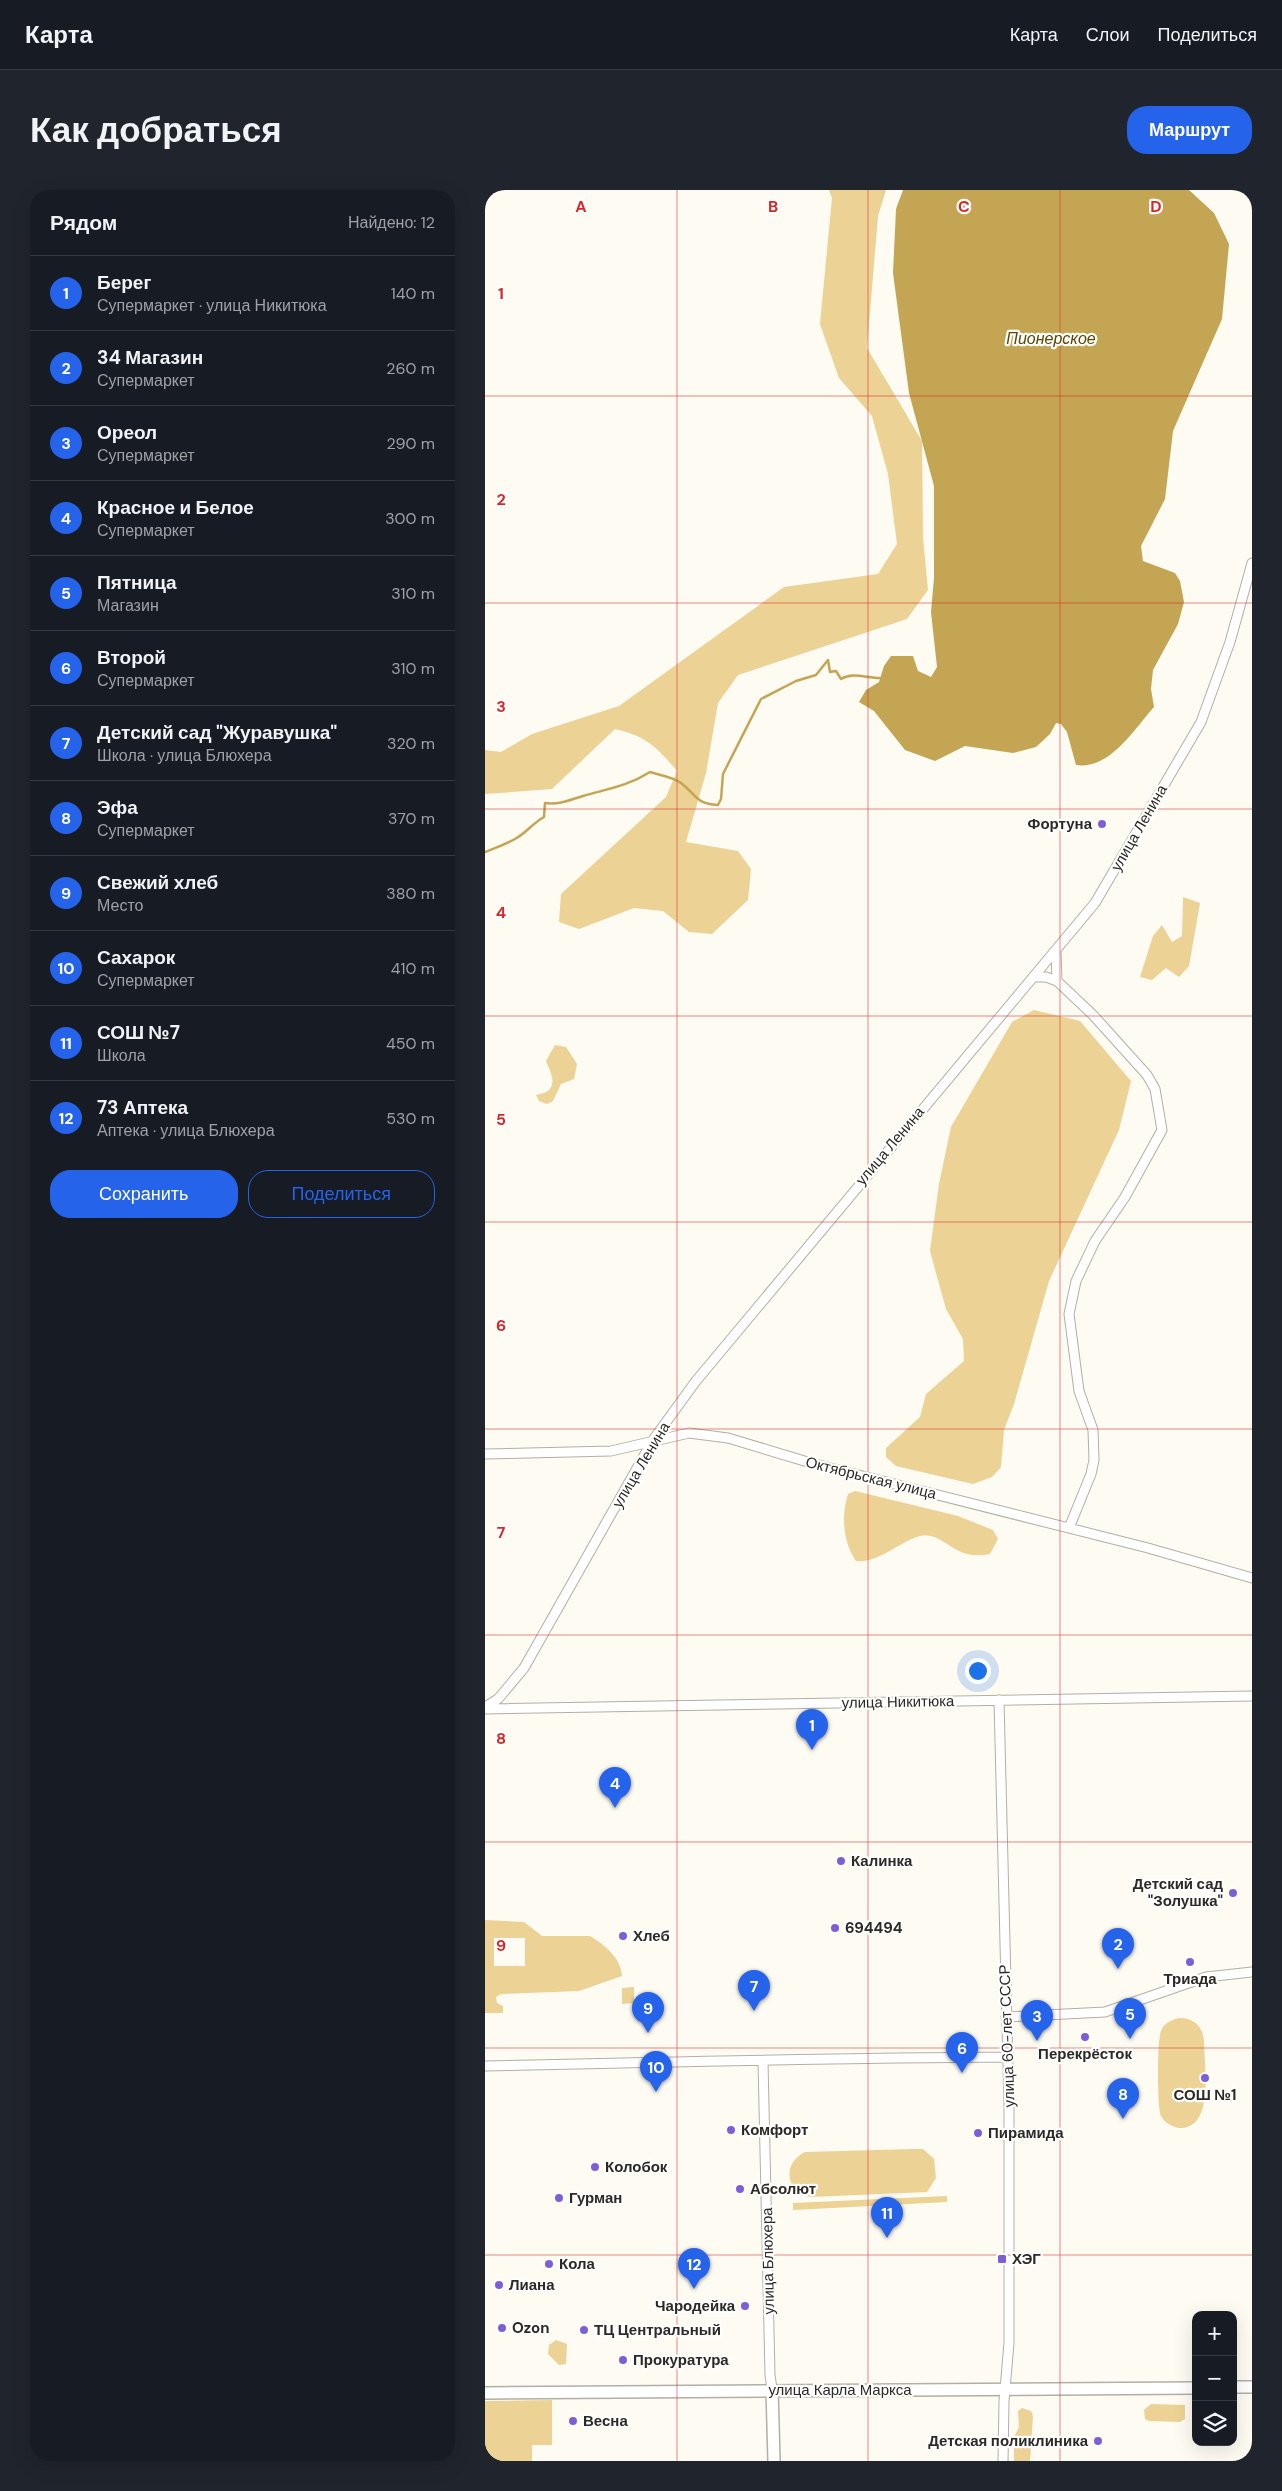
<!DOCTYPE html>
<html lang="ru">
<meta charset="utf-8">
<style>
:root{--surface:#171b24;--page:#20242c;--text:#f1f3f6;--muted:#9ea1a6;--line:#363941;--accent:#2563eb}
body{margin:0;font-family:"DM Sans",sans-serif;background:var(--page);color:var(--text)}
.controls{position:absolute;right:15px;bottom:15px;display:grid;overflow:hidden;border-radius:10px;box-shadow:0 5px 20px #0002}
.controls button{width:45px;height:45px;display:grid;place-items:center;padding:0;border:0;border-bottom:1px solid var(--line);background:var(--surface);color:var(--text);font:25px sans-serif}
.you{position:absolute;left:492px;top:1480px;width:18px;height:18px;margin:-12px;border:4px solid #fff;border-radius:50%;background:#1a73e8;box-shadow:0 0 0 8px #1a73e833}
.badge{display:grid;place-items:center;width:32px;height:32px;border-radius:50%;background:var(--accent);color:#fff;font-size:16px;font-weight:700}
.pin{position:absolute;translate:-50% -41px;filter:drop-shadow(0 1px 2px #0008)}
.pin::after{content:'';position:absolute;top:26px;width:18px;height:15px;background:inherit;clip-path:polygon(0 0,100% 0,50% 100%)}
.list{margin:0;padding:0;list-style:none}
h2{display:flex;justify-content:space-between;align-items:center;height:65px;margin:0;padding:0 20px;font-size:21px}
h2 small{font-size:16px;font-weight:400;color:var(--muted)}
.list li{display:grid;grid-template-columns:32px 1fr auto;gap:15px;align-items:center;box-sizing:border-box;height:75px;padding:0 20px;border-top:1px solid var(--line)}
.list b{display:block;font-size:19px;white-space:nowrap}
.list p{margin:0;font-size:16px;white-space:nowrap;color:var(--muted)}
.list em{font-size:16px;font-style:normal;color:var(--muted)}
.actions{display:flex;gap:10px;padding:15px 20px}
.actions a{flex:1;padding:11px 0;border:1px solid var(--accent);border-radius:20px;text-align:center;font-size:18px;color:var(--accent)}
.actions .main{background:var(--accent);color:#fff}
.icon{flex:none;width:28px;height:28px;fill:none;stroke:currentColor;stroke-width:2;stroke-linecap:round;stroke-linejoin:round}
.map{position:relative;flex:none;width:767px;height:2271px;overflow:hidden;border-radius:20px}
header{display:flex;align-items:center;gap:30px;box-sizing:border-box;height:70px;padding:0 25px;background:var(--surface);border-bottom:1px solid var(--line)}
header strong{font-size:24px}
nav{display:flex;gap:28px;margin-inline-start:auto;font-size:18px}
.intro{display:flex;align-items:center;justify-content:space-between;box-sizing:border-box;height:120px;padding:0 30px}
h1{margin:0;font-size:35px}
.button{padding:12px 22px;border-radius:20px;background:var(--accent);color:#fff;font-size:18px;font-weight:700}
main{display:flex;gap:30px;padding:0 30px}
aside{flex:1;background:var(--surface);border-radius:20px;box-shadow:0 5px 20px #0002}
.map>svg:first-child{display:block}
.green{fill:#ecd294;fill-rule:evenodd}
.water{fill:#c4a553}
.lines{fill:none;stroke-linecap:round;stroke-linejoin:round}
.stream{stroke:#c4a553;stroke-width:2.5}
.minor-casing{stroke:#b4afa5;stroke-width:11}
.tertiary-casing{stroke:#b4afa5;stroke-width:14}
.minor{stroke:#fff;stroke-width:9}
.tertiary{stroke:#fff;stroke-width:11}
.grid{fill:none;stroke:#d62828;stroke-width:1;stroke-opacity:0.55}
.poi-dot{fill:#7d5ed8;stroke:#fff;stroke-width:2}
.labels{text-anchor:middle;stroke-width:4.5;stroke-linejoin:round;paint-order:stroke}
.poi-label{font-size:15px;font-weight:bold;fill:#2b2a25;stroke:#fff;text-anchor:start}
.street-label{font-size:15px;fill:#2b2a25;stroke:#fff}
.water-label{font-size:16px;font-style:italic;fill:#5c4701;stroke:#fff}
.grid-label{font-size:16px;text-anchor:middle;font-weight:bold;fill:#d62828;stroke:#fff;stroke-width:4.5;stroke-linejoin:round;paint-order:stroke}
</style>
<header>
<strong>Карта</strong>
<nav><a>Карта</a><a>Слои</a><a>Поделиться</a></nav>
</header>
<div class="intro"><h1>Как добраться</h1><a class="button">Маршрут</a></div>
<main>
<aside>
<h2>Рядом<small>Найдено: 12</small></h2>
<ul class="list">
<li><span class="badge">1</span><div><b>Берег</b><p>Супермаркет · улица Никитюка</p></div><em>140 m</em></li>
<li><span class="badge">2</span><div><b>34 Магазин</b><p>Супермаркет</p></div><em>260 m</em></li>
<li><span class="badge">3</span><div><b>Ореол</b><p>Супермаркет</p></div><em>290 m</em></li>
<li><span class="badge">4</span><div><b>Красное и Белое</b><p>Супермаркет</p></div><em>300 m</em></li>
<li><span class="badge">5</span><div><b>Пятница</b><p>Магазин</p></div><em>310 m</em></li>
<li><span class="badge">6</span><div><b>Второй</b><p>Супермаркет</p></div><em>310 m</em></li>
<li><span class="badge">7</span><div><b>Детский сад &quot;Журавушка&quot;</b><p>Школа · улица Блюхера</p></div><em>320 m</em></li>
<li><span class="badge">8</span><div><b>Эфа</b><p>Супермаркет</p></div><em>370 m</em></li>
<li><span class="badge">9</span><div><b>Свежий хлеб</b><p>Место</p></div><em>380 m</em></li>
<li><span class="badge">10</span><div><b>Сахарок</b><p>Супермаркет</p></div><em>410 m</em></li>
<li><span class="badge">11</span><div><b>СОШ №7</b><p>Школа</p></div><em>450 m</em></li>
<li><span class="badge">12</span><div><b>73 Аптека</b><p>Аптека · улица Блюхера</p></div><em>530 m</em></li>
</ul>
<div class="actions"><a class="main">Сохранить</a><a>Поделиться</a></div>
</aside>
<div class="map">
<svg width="767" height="2271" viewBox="0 0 767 2271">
<rect width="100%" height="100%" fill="#fefbf2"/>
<!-- green -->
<path class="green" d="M 344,0 L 401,0 L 393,26 L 382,158 L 437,251 L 438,348 L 443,400 L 422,429 L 253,485 L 233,513 L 221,583 L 201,652 L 253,661 L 266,679 L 263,710 L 227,744 L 204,742 L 178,721 L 149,718 L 94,739 L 74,732 L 76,704 L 181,607 L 192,581 C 172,557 161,546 130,539 L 67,599 L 0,604 L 0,560 L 16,562 L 47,544 L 134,516 L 299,397 L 393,384 L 412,354 L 403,284 L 387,226 L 354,188 L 335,134 L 347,8 Z
M 698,707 L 715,713 L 704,776 L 694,787 L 681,778 L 667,790 L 655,787 L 668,746 L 677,735 L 687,752 L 697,746 Z
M 549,820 L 595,831 L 646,891 L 634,940 L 564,1091 L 529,1214 L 519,1240 L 516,1277 L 507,1287 L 488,1294 L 411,1276 L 401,1267 L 401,1258 L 435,1227 L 441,1204 L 479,1171 L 478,1149 L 461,1119 L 445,1061 L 454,994 L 466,937 L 527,832 Z
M 70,855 L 81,857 L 92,874 L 89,889 L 76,894 L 68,911 L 62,914 L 54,911 L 51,905 C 55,904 61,903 64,900 C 72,892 64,879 61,871 Z
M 370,1301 L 473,1326 L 508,1340 L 513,1349 L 505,1364 C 494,1366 484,1366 474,1361 C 463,1356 449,1342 435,1346 C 415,1351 393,1374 371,1371 C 358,1352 356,1326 363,1304 Z
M 0,1730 L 39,1732 L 57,1746 L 105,1746 C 120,1755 136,1768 137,1786 L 94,1801 L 16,1804 L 11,1807 L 12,1813 L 18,1816 L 18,1823 L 0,1823 ZM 9,1748 L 40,1748 L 40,1776 L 9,1776 Z
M 149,1797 L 149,1813 L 137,1814 L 137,1798 Z
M 694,1828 C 710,1828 718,1837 719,1852 C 719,1875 730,1940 694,1938 C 687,1937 679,1932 676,1926 C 672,1917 672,1850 676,1841 C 679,1833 686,1830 694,1828 Z
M 429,1959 L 438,1959 L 449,1969 L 451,1988 L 442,2002 L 326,2007 L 314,2004 C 299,1990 302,1971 320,1962 Z
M 462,2006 L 462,2012 L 308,2020 L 308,2013 Z
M 71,2150 L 82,2154 L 81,2174 L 74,2175 L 63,2164 L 64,2155 Z
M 67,2210 L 67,2255 L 47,2255 L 47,2271 L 0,2271 L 0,2211 Z
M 666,2214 L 700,2215 L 700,2229 L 695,2232 L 664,2231 L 660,2229 L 659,2220 Z
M 537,2218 L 546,2221 L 548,2226 L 545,2271 L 529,2271 L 529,2247 L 534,2237 L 533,2221 Z"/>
<!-- water -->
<path class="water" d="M 418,0 L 704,0 L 729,23 L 744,54 L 737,129 L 688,241 L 680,309 L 656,356 L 658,371 L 690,383 L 695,391 L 699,412 L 693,434 L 668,480 L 666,499 L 669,517 C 649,539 625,580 591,575 L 582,542 L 576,534 L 571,533 L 565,544 L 551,557 L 528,563 L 480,556 L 450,571 L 420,560 L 389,521 L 374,512 L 381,500 L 394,492 L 399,476 L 406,466 L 428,466 L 433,481 L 446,487 L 452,477 L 446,422 L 449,388 L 449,296 L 424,203 L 408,83 L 411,19 Z"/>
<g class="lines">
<!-- stream -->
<path class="stream" d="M 0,662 C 10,658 21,654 30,649 C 41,643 48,633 59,627 L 60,613 C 75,615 84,610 98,606 C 122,599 143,596 165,582 C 174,585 188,587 196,593 C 211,604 210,614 233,615 L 236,609 L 238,584 L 276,509 L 311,491 L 331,485 L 343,470 L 345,482 L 351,481 L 356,489 C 368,482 381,488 395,488"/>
<!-- minor casing -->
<g class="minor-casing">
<path id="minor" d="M 571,761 L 572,791 L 608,825 L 662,885 L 670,899 L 677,940 L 640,1007 L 610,1051 L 591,1091 L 584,1124 L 594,1201 L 608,1240 L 609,1270 L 606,1284 L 584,1338
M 549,787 L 561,787 L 572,791
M 0,1264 L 126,1261 L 204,1243 L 243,1248 L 326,1273 L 663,1358 L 767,1388
M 514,1510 L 524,1915 L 524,2153 L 519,2211 L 518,2271
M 0,1517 L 13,1509 L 39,1478 L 168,1250 L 211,1191 L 610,713 L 716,532 L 745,452 L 767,373
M 0,1519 L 767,1506
M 521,1827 L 620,1822 L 721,1787 L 767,1782
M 278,1871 L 285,2185 L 287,2199
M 0,1876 C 174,1872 348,1868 522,1867"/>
</g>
<!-- tertiary casing -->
<g class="tertiary-casing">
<path id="tertiary" d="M 748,2197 L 767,2197
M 287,2199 L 289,2271
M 0,2203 L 711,2198"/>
</g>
<!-- minor -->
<use href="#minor" class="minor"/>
<!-- tertiary -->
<use href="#tertiary" class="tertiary"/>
</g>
<!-- grid -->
<path class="grid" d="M 192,0 L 192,2271M 383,0 L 383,2271M 575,0 L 575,2271M 0,206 L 767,206M 0,413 L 767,413M 0,619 L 767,619M 0,826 L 767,826M 0,1032 L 767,1032M 0,1239 L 767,1239M 0,1445 L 767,1445M 0,1652 L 767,1652M 0,1858 L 767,1858M 0,2065 L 767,2065"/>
<!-- markers -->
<g class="poi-dot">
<circle cx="617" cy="634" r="5"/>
<circle cx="356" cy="1671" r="5"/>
<circle cx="748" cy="1703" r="5"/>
<circle cx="350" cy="1738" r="5"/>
<circle cx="138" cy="1746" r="5"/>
<circle cx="705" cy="1772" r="5"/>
<circle cx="600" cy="1847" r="5"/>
<circle cx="720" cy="1888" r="5"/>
<circle cx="246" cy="1940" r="5"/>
<circle cx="493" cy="1943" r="5"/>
<circle cx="110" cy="1977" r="5"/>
<circle cx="255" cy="1999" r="5"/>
<circle cx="74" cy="2008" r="5"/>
<rect x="512" y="2064" width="10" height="10" rx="2.5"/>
<circle cx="64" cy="2074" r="5"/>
<circle cx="14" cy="2095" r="5"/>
<circle cx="260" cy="2116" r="5"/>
<circle cx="17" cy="2138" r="5"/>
<circle cx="99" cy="2140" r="5"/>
<circle cx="138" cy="2170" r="5"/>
<circle cx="88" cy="2231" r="5"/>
<circle cx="613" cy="2251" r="5"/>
</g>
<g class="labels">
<!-- poi labels -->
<g class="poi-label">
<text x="607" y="639" text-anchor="end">Фортуна</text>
<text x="366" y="1676">Калинка</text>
<text x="738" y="1699" text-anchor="end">Детский сад<tspan x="738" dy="17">"Золушка"</tspan></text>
<text x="360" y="1743">694494</text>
<text x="148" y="1751">Хлеб</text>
<text x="705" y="1794" text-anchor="middle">Триада</text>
<text x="600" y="1869" text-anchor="middle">Перекрёсток</text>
<text x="720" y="1910" text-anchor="middle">СОШ №1</text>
<text x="256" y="1945">Комфорт</text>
<text x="503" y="1948">Пирамида</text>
<text x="120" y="1982">Колобок</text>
<text x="265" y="2004">Абсолют</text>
<text x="84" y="2013">Гурман</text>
<text x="527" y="2074">ХЭГ</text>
<text x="74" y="2079">Кола</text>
<text x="24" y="2100">Лиана</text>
<text x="250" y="2121" text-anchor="end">Чародейка</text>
<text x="27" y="2143">Ozon</text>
<text x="109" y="2145">ТЦ Центральный</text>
<text x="148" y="2175">Прокуратура</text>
<text x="98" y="2236">Весна</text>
<text x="603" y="2256" text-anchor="end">Детская поликлиника</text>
</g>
<!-- street labels -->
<g class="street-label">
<text transform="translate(654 638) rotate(-60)" y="5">улица Ленина</text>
<text transform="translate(405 956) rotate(-50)" y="5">улица Ленина</text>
<text transform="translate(156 1275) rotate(-59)" y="5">улица Ленина</text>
<text transform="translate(386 1288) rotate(14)" y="5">Октябрьская улица</text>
<text transform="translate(413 1512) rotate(-1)" y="5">улица Никитюка</text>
<text transform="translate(522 1846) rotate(-92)" y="5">улица 60-лет СССР</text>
<text transform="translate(283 2071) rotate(-91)" y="5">улица Блюхера</text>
<text x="355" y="2205">улица Карла Маркса</text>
</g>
<!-- water labels -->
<g class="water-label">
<text x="566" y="154">Пионерское</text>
</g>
</g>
<g class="grid-label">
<text x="96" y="22">A</text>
<text x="288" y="22">B</text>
<text x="479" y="22">C</text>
<text x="671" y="22">D</text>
<text x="16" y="109">1</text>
<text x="16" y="315">2</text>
<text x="16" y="522">3</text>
<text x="16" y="728">4</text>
<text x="16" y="935">5</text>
<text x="16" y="1141">6</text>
<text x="16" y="1348">7</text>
<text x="16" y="1554">8</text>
<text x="16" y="1761">9</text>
</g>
</svg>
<div class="controls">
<button>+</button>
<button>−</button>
<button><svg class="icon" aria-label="layers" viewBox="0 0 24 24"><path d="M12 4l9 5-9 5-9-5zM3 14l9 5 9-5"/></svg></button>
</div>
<div class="you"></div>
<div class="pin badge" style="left:327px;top:1560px">1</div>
<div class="pin badge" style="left:633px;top:1779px">2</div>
<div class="pin badge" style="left:552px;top:1851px">3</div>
<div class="pin badge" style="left:130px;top:1618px">4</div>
<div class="pin badge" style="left:645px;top:1849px">5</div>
<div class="pin badge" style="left:477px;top:1883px">6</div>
<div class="pin badge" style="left:269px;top:1821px">7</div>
<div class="pin badge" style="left:638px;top:1929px">8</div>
<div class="pin badge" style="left:163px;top:1843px">9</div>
<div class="pin badge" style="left:171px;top:1902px">10</div>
<div class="pin badge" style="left:402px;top:2048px">11</div>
<div class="pin badge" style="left:209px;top:2099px">12</div>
</div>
</main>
